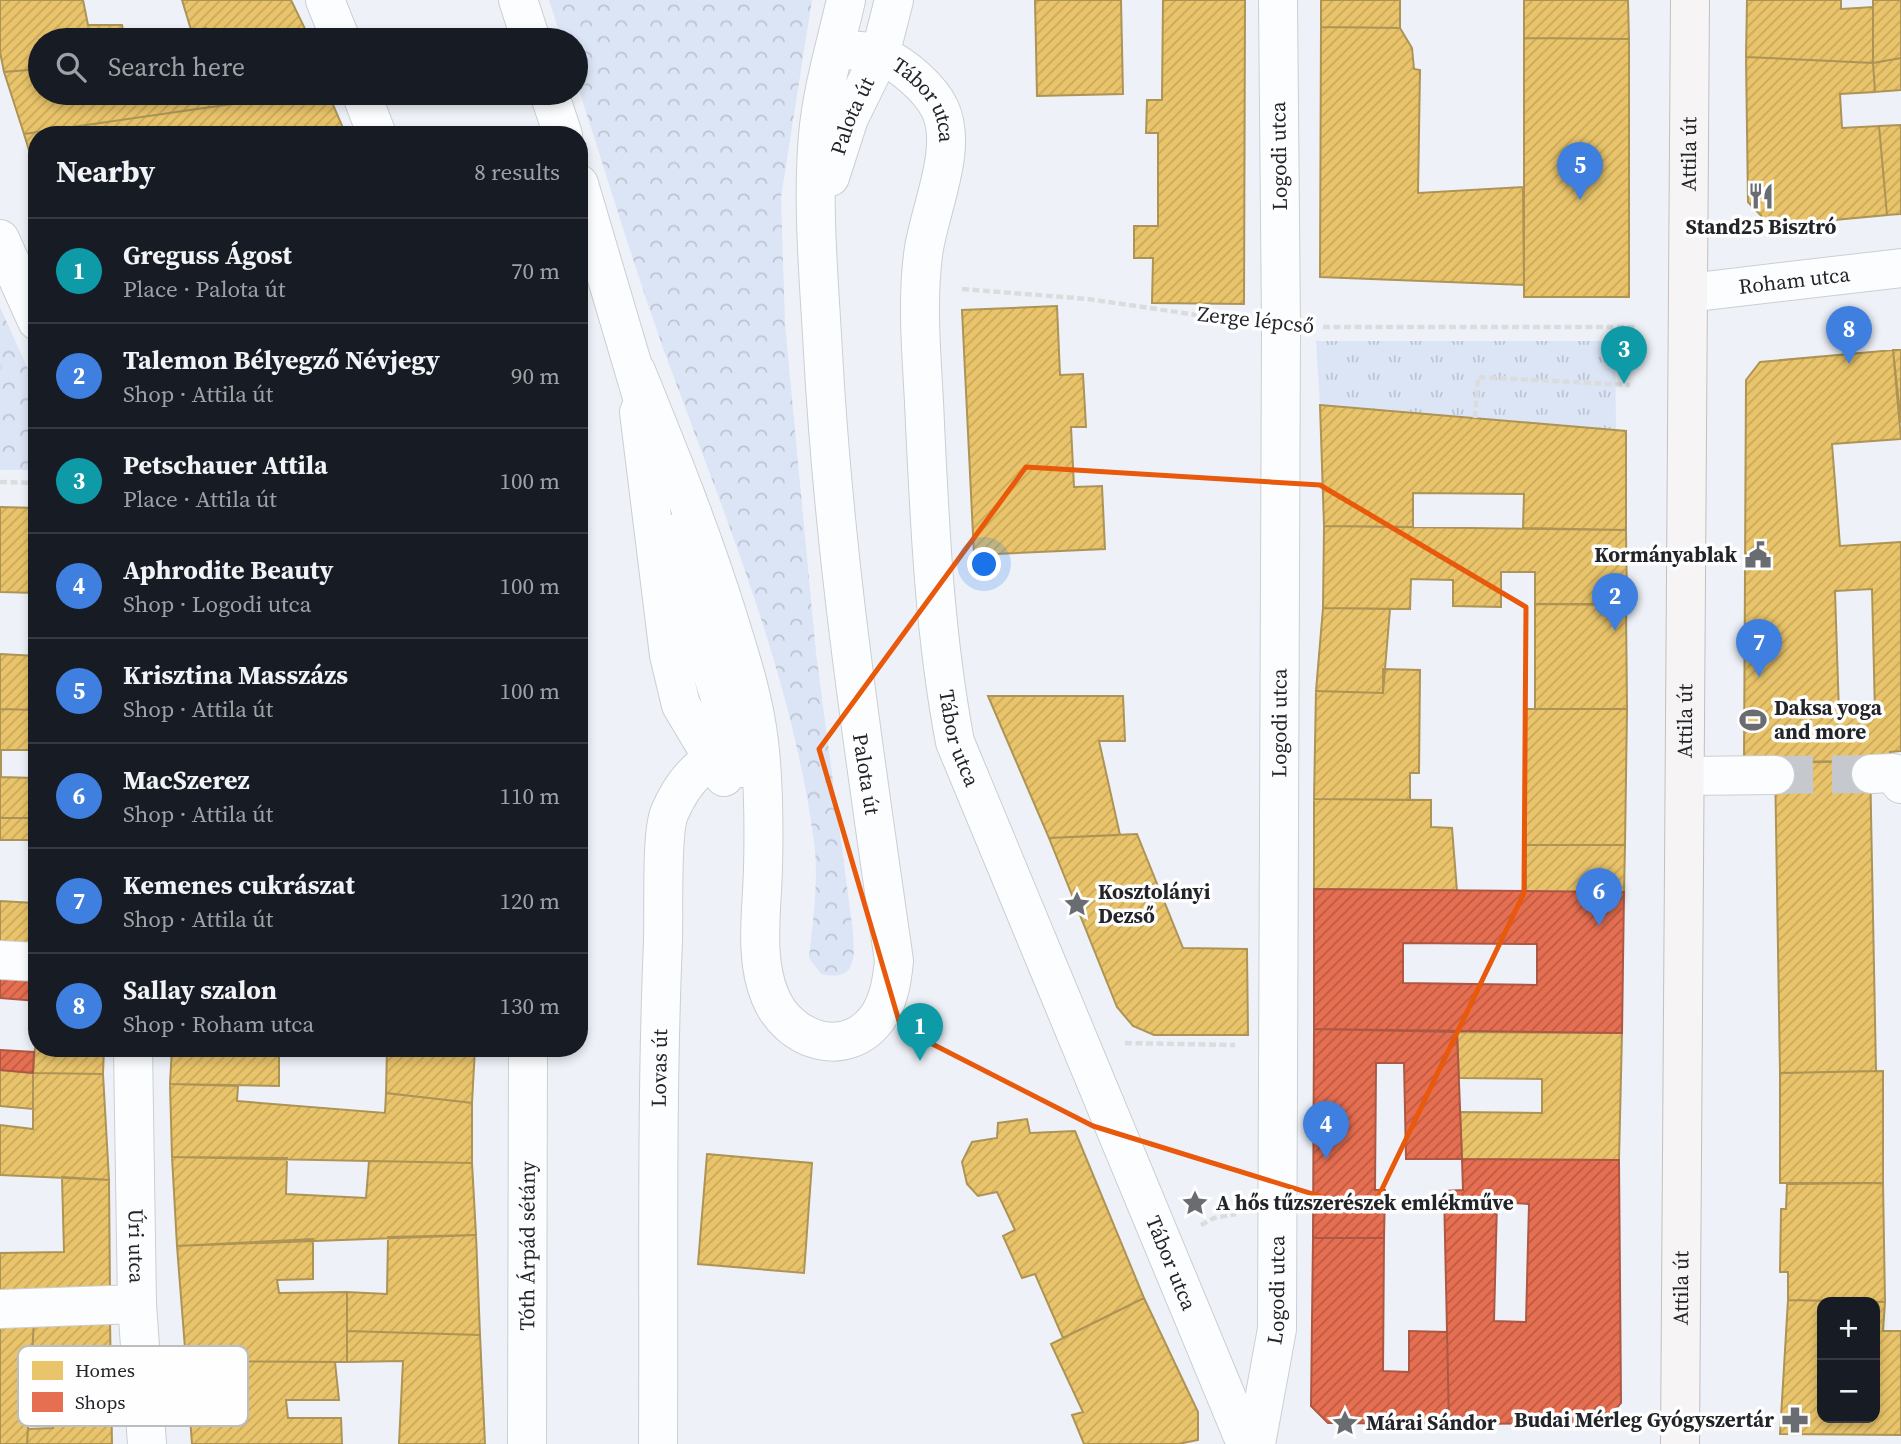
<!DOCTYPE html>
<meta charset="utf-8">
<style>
:root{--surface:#171b24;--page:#20242c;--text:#f1f3f6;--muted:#9ea1a6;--line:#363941;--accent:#696c71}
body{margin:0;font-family:"Source Serif 4",serif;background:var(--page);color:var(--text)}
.controls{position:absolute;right:21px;bottom:21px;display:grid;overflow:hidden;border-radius:14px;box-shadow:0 4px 10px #0003}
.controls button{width:63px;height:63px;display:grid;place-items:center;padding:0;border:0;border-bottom:2px solid var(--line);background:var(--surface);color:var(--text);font:35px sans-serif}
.you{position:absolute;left:985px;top:565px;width:24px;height:24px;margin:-18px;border:5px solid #fff;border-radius:50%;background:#1a73e8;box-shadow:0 0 0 10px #1a73e833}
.badge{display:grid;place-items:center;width:46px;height:46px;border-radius:50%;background:var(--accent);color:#fff;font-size:23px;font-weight:700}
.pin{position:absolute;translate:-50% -58px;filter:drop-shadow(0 2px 4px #0008)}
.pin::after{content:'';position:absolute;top:37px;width:24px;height:21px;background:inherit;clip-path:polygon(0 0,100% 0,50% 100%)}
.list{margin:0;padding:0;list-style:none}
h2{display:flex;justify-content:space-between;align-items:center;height:91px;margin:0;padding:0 28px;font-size:30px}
h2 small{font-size:23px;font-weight:400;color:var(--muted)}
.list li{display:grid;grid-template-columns:46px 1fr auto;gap:21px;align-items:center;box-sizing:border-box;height:105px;padding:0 28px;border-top:2px solid var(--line)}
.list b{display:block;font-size:26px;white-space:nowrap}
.list p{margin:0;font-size:23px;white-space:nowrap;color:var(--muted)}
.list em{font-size:23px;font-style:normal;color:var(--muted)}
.icon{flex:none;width:38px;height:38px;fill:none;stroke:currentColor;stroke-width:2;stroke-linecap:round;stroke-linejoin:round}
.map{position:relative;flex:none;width:1901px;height:1444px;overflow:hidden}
.search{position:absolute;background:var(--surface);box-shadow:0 4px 10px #0003;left:28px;top:28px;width:560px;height:77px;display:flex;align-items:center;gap:18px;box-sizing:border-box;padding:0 24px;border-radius:38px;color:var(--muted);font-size:26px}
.panel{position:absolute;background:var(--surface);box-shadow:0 4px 10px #0003;left:28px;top:126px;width:560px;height:931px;border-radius:28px}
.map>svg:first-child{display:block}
.grass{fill:url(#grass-tufts)}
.park{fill:url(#park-crowns)}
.homes{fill:url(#homes-hatch);stroke:#ad9456;stroke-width:2;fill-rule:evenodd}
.shops{fill:url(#shops-hatch);stroke:#ac5845;stroke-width:2;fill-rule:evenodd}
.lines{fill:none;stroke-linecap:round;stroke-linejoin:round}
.minor-tunnel{stroke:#c5c9ce;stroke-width:38;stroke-dasharray:38 19;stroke-linecap:butt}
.minor-casing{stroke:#cbced2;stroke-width:40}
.major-casing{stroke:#c2bfbf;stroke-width:40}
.path{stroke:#dbdcde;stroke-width:4.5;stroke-dasharray:7 3.5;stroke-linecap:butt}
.minor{stroke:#fcfdfe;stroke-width:38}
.major{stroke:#f6f4f4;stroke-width:38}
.marked{fill:none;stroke:#e8590c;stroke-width:5;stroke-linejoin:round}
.labels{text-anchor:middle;stroke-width:7;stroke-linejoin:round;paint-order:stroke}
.street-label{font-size:21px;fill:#222428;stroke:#fefefe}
.poi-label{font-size:21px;font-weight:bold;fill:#222428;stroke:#fefefe;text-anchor:start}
.key{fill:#fefefe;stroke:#bcbdbe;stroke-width:2}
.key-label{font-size:19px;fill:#222428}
</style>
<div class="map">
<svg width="1901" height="1444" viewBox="0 0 1901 1444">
<defs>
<pattern id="grass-tufts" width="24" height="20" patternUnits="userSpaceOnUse" patternTransform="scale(1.75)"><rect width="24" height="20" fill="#dce5f5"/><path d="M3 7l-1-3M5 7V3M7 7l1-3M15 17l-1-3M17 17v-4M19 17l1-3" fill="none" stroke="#bcc4d2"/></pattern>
<pattern id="park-crowns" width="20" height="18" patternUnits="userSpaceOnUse" patternTransform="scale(1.75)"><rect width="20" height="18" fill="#dce5f5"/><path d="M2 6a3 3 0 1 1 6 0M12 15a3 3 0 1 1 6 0" fill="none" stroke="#bcc4d2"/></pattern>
<pattern id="homes-hatch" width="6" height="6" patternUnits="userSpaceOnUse" patternTransform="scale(1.75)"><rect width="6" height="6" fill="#e9c46a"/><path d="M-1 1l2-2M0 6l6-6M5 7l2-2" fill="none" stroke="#c8a85c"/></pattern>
<pattern id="shops-hatch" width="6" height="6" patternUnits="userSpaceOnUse" patternTransform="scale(1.75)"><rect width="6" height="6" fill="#e76f51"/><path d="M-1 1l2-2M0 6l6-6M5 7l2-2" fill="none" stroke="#bb5b43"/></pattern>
</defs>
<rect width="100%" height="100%" fill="#eef2f8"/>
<!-- grass -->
<path class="grass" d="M 1316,341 L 1615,341 L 1616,430 L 1320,405 Z"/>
<!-- park -->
<path class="park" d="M 549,0 L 812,0 L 781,197 L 785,324 L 816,653 L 853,932 C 855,958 856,982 821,974 L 809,958 C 813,920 819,880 814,842 C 792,673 721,507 663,348 C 632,260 605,170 576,81 L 576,40 L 562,40 Z
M 0,307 L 37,389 L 37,470 L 0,470 Z"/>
<!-- homes -->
<path class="homes" d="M 0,0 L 83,0 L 88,25 L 122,25 L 125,40 L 40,40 L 40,69 L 4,72 L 0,52 Z
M 182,0 L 291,0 L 309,37 L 295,40 L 211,40 L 206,28 L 192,33 Z
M 1035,0 L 1121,0 L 1123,94 L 1037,96 Z
M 1163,0 L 1245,0 L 1244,304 L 1152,303 L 1153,258 L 1134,258 L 1134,226 L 1158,226 L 1158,133 L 1146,133 L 1147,100 L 1162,100 Z
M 1321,0 L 1400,0 L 1400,28 L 1321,27 Z
M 1524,0 L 1628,0 L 1629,39 L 1524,38 Z
M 1747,0 L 1841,0 L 1841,9 L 1873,7 L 1873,63 L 1746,57 Z
M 1873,0 L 1901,0 L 1901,58 L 1873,63 Z
M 1321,27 L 1400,28 L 1412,48 L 1414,69 L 1420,70 L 1418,193 L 1523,187 L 1524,285 L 1320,277 Z
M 1524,38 L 1629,39 L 1629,297 L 1524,297 Z
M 1746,57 L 1873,63 L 1875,92 L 1840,94 L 1842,128 L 1879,126 L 1887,215 L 1771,226 L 1748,202 Z
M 1901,58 L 1901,90 L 1875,92 L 1873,63 Z
M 40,69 L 40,93 L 308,93 L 24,134 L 4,72 Z
M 308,93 L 328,93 L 346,135 L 37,135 L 37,176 L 24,134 Z
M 1901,125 L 1901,214 L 1887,215 L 1879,126 Z
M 1057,306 L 1060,375 L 1083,374 L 1086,427 L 1071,427 L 1074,487 L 1102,486 L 1105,549 L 974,555 L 962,310 Z
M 1893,350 L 1901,439 L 1832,444 L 1840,546 L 1901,542 L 1901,751 L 1890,752 L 1889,761 L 1744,762 L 1746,380 L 1760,362 ZM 1872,589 L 1875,714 L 1839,714 L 1835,591 Z
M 1893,350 L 1901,350 L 1901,423 Z
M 1320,405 L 1626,431 L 1626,530 L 1523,528 L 1524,494 L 1413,493 L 1413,527 L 1324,526 Z
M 0,507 L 37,508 L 37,593 L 0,592 Z
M 1324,526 L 1626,530 L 1627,604 L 1535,604 L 1535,572 L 1501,572 L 1501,607 L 1453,606 L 1453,580 L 1411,579 L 1410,609 L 1323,608 Z
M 1535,604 L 1626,605 L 1627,709 L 1535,709 Z
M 1323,608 L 1390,609 L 1383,693 L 1316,691 Z
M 0,654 L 37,656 L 37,710 L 0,709 Z
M 1383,669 L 1420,670 L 1419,773 L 1410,773 L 1410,800 L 1314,799 L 1316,691 L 1383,693 Z
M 988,696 L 1123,696 L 1125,741 L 1099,741 L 1120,835 L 1049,838 Z
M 0,709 L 37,710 L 37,818 L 0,818 ZM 1,750 L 35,750 L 35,778 L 1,777 Z
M 1526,709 L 1627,709 L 1625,845 L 1526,845 Z
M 1870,761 L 1876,1071 L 1780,1073 L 1775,763 Z
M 1314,799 L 1431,800 L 1431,827 L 1452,828 L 1457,891 L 1314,889 Z
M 0,818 L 37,818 L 37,888 L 33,840 L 0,840 Z
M 1137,834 L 1183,948 L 1247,949 L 1248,1035 L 1154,1035 L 1133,1026 L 1117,1007 L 1049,838 Z
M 1526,845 L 1625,845 L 1624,892 L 1526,892 Z
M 34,888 L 37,950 L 0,948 L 0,901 L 35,903 Z
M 37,1022 L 37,1048 L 104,1048 L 103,1074 L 33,1073 Z
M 1457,1032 L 1622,1033 L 1619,1160 L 1462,1159 L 1460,1112 L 1542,1113 L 1542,1079 L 1459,1078 Z
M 172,1048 L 279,1048 L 279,1086 L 170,1084 Z
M 387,1048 L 475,1048 L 472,1103 L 386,1093 Z
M 0,1070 L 33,1073 L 33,1109 L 0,1106 Z
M 1883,1071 L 1883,1183 L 1780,1183 L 1780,1073 Z
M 33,1073 L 103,1074 L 109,1180 L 0,1175 L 0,1125 L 33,1129 Z
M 170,1084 L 238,1086 L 237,1101 L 385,1113 L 386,1093 L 472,1103 L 472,1163 L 172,1157 Z
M 1027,1119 L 1030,1133 L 1075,1131 L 1144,1298 L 1063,1338 L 1035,1274 L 1022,1278 L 1003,1236 L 1015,1230 L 997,1192 L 978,1196 L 967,1184 L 962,1162 L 972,1142 L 997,1138 L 998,1123 Z
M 707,1154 L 812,1163 L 804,1273 L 698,1264 Z
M 172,1157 L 287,1158 L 286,1194 L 366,1198 L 369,1161 L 472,1163 L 476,1235 L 177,1246 Z
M 62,1177 L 109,1180 L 110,1296 L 0,1300 L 0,1253 L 64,1252 Z
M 1883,1183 L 1885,1302 L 1788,1300 L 1788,1272 L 1780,1272 L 1781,1209 L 1786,1209 L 1787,1184 Z
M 476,1235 L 480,1335 L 347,1331 L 347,1292 L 387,1294 L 388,1237 Z
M 313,1239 L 313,1279 L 277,1280 L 279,1293 L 347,1292 L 347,1362 L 186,1361 L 177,1246 Z
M 1144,1298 L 1198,1412 L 1198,1440 L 1178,1444 L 1084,1444 L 1072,1415 L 1083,1412 L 1051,1344 Z
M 1788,1300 L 1885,1302 L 1883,1331 L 1901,1331 L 1901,1435 L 1780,1434 ZM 1822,1302 L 1875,1302 L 1875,1418 L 1822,1418 Z
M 0,1319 L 34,1320 L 27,1444 L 0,1444 Z
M 34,1320 L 110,1320 L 112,1444 L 27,1444 L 28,1429 L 53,1428 L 53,1387 L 30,1389 Z
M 347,1331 L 480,1335 L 485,1444 L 399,1444 L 403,1361 L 347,1362 Z
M 186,1361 L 335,1362 L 339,1400 L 286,1400 L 288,1418 L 341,1418 L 342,1444 L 192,1444 Z"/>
<!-- shops -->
<path class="shops" d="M 1314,889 L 1624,892 L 1622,1033 L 1314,1029 ZM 1403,943 L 1537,944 L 1537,985 L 1403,983 Z
M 0,975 L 37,976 L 37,1001 L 0,998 Z
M 1314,1029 L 1457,1032 L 1462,1159 L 1406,1159 L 1404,1063 L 1376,1063 L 1375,1190 L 1385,1190 L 1384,1238 L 1313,1238 Z
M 0,1050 L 34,1052 L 33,1073 L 0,1070 Z
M 1462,1159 L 1619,1160 L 1621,1403 L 1604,1423 L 1449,1424 L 1444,1191 L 1463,1190 ZM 1497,1202 L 1529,1204 L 1526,1322 L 1494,1321 Z
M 1313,1238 L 1384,1238 L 1383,1371 L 1409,1372 L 1409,1331 L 1447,1332 L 1449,1424 L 1328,1423 L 1311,1406 Z"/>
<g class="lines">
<!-- minor-tunnel -->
<path class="minor-tunnel" d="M 1775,775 L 1871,774"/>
<!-- minor casing -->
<g class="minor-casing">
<g id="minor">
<path d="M 325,0 L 341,40"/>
<path d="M 518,0 L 531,40"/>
<path id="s1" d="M 835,49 C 849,51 869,50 882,56 C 903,65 930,88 940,109 C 959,150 928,212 923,255 C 916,311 923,368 925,424 C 930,531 935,637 955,742 L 1246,1444"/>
<path d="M 361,93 L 377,135"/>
<path d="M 549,93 L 563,135"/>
<path id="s2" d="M 830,177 L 849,118 L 880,55 L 894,0"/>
<path d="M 579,184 L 642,397"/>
<path d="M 0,239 L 37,321"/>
<path id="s3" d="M 1688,293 L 1901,268"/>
<path d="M 636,371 C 669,452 701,531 727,614 C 740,656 754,698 759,742 C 764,784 764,828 763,869 C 762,909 754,958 770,996 C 788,1041 846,1061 878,1017 C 889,1000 892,981 894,961 C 865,758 834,557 823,352 C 819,280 812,206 818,135 C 822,90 836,44 846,0"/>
<path d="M 639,412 L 669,655 L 681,705 L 724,777"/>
<path d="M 677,533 L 712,673 L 743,768"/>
<path d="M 1871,774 L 1893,773 L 1901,784"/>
<path d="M 1685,776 L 1775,775"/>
<path d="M 0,960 L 37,962"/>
<path id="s4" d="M 133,1048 L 137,1304 L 147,1444"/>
<path d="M 0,1309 L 137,1304"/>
<path id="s5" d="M 527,1444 L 528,1048"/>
<path id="s6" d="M 658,1444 C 659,1276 656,1108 663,941 C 664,913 661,835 669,814 C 686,772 715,749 759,743"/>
<path id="s7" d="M 1256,1444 L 1277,1329 L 1281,327 L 1278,0"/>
</g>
</g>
<!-- major casing -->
<g class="major-casing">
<g id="major">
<path id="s8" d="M 1680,1444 L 1690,0"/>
</g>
</g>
<!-- path -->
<path class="path" d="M 962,289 L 1088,299 L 1238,321
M 1323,327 L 1637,327
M 0,364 L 0,370
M 1475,418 L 1478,377 L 1630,385
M 0,482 L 37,483
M 579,503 L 584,513 L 579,681
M 1125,1043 L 1235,1045
M 1201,1225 L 1214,1218 L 1236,1214"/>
<!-- minor -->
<use href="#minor" class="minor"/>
<!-- major -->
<use href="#major" class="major"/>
</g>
<!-- marked area -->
<path class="marked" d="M 1026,467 L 1320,485 L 1526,607 L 1524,893 L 1371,1212 L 1093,1126 L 901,1028 L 819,749 Z"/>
<!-- icons -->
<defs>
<g id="restaurant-bare" transform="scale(2.1)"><path d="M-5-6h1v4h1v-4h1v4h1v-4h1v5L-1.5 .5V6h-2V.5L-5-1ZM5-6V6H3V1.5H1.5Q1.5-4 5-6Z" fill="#696c71" stroke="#fefefe" stroke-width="2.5" paint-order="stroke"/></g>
<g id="civic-bare" transform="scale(2.1)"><path d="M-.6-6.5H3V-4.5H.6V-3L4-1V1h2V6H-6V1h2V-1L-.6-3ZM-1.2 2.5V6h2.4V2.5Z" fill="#696c71" stroke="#fefefe" stroke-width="2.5" paint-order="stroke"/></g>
<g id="stadium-bare" transform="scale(2.1)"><path d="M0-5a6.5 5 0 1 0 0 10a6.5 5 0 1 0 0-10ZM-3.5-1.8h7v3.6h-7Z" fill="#696c71" stroke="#fefefe" stroke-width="2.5" paint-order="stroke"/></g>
<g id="sight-bare" transform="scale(2.1)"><path d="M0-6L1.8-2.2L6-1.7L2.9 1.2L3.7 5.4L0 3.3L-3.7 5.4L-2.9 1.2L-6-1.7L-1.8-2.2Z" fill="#696c71" stroke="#fefefe" stroke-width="2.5" paint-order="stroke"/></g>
<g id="pharmacy-bare" transform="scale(2.1)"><path d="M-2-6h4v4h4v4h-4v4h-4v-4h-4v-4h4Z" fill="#696c71" stroke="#fefefe" stroke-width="2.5" paint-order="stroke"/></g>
</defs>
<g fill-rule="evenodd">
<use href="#restaurant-bare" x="1761" y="196"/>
<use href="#civic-bare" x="1758" y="555"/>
<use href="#stadium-bare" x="1753" y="720"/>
<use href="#sight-bare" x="1077" y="904"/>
<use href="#sight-bare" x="1195" y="1203"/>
<use href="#pharmacy-bare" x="1795" y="1420"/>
<use href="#sight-bare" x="1345" y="1423"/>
</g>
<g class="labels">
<!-- street labels -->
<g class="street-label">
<text dy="7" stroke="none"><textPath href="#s1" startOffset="112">Tábor utca</textPath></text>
<text dy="7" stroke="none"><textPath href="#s2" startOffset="65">Palota út</textPath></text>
<text dy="7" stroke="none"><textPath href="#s8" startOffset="1290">Attila út</textPath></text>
<text transform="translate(1279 156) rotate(-91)" y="7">Logodi utca</text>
<text dy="7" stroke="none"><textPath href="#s3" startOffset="107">Roham utca</textPath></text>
<text transform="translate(1256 320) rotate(6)" y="7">Zerge lépcső</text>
<text dy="7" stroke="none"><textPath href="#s8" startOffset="723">Attila út</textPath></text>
<text dy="7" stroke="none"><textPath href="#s7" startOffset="723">Logodi utca</textPath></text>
<text dy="7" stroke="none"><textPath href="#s1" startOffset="763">Tábor utca</textPath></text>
<text transform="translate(866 774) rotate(81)" y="7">Palota út</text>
<text dy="7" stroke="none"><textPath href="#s6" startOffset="376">Lovas út</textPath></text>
<text dy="7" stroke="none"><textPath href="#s4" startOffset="198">Úri utca</textPath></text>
<text dy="7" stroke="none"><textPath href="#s5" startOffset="198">Tóth Árpád sétány</textPath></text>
<text dy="7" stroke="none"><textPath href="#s1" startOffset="1330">Tábor utca</textPath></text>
<text dy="7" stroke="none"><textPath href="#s8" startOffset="156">Attila út</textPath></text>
<text dy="7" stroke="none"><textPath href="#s7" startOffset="156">Logodi utca</textPath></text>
</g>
<!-- poi labels -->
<g class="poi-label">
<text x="1761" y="234" text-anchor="middle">Stand25 Bisztró</text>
<text x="1737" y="562" text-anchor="end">Kormányablak</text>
<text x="1774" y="715">Daksa yoga<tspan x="1774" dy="24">and more</tspan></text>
<text x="1098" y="899">Kosztolányi<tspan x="1098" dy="24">Dezső</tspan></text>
<text x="1216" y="1210">A hős tűzszerészek emlékműve</text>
<text x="1774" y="1427" text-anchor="end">Budai Mérleg Gyógyszertár</text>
<text x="1366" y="1430">Márai Sándor</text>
</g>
</g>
<!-- legend -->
<rect x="18" y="1346" width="230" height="80" rx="10" class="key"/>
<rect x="32" y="1361" width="31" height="19" fill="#e9c46a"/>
<rect x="32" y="1392" width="31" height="20" fill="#e76f51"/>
<g class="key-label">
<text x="75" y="1377">Homes</text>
<text x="75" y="1409">Shops</text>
</g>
</svg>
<div class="controls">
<button>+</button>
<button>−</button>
</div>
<div class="you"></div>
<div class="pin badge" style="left:920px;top:1061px;background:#0f9aa8">1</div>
<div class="pin badge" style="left:1615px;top:631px;background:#3f7fe0">2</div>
<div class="pin badge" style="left:1624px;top:384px;background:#0f9aa8">3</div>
<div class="pin badge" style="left:1326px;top:1159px;background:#3f7fe0">4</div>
<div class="pin badge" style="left:1580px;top:200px;background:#3f7fe0">5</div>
<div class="pin badge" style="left:1599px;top:926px;background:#3f7fe0">6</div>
<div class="pin badge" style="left:1759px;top:677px;background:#3f7fe0">7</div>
<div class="pin badge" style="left:1849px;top:364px;background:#3f7fe0">8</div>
<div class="search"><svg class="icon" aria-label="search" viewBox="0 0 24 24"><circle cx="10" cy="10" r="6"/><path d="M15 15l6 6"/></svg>Search here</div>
<section class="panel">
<h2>Nearby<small>8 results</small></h2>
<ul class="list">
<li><span class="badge" style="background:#0f9aa8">1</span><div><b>Greguss Ágost</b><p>Place · Palota út</p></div><em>70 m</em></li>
<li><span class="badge" style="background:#3f7fe0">2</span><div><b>Talemon Bélyegző Névjegy</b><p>Shop · Attila út</p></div><em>90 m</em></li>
<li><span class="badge" style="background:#0f9aa8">3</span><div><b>Petschauer Attila</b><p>Place · Attila út</p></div><em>100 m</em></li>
<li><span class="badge" style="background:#3f7fe0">4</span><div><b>Aphrodite Beauty</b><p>Shop · Logodi utca</p></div><em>100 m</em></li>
<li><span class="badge" style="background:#3f7fe0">5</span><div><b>Krisztina Masszázs</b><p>Shop · Attila út</p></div><em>100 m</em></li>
<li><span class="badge" style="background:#3f7fe0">6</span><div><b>MacSzerez</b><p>Shop · Attila út</p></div><em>110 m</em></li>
<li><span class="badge" style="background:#3f7fe0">7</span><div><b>Kemenes cukrászat</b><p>Shop · Attila út</p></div><em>120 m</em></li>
<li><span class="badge" style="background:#3f7fe0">8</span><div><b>Sallay szalon</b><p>Shop · Roham utca</p></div><em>130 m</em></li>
</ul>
</section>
</div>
